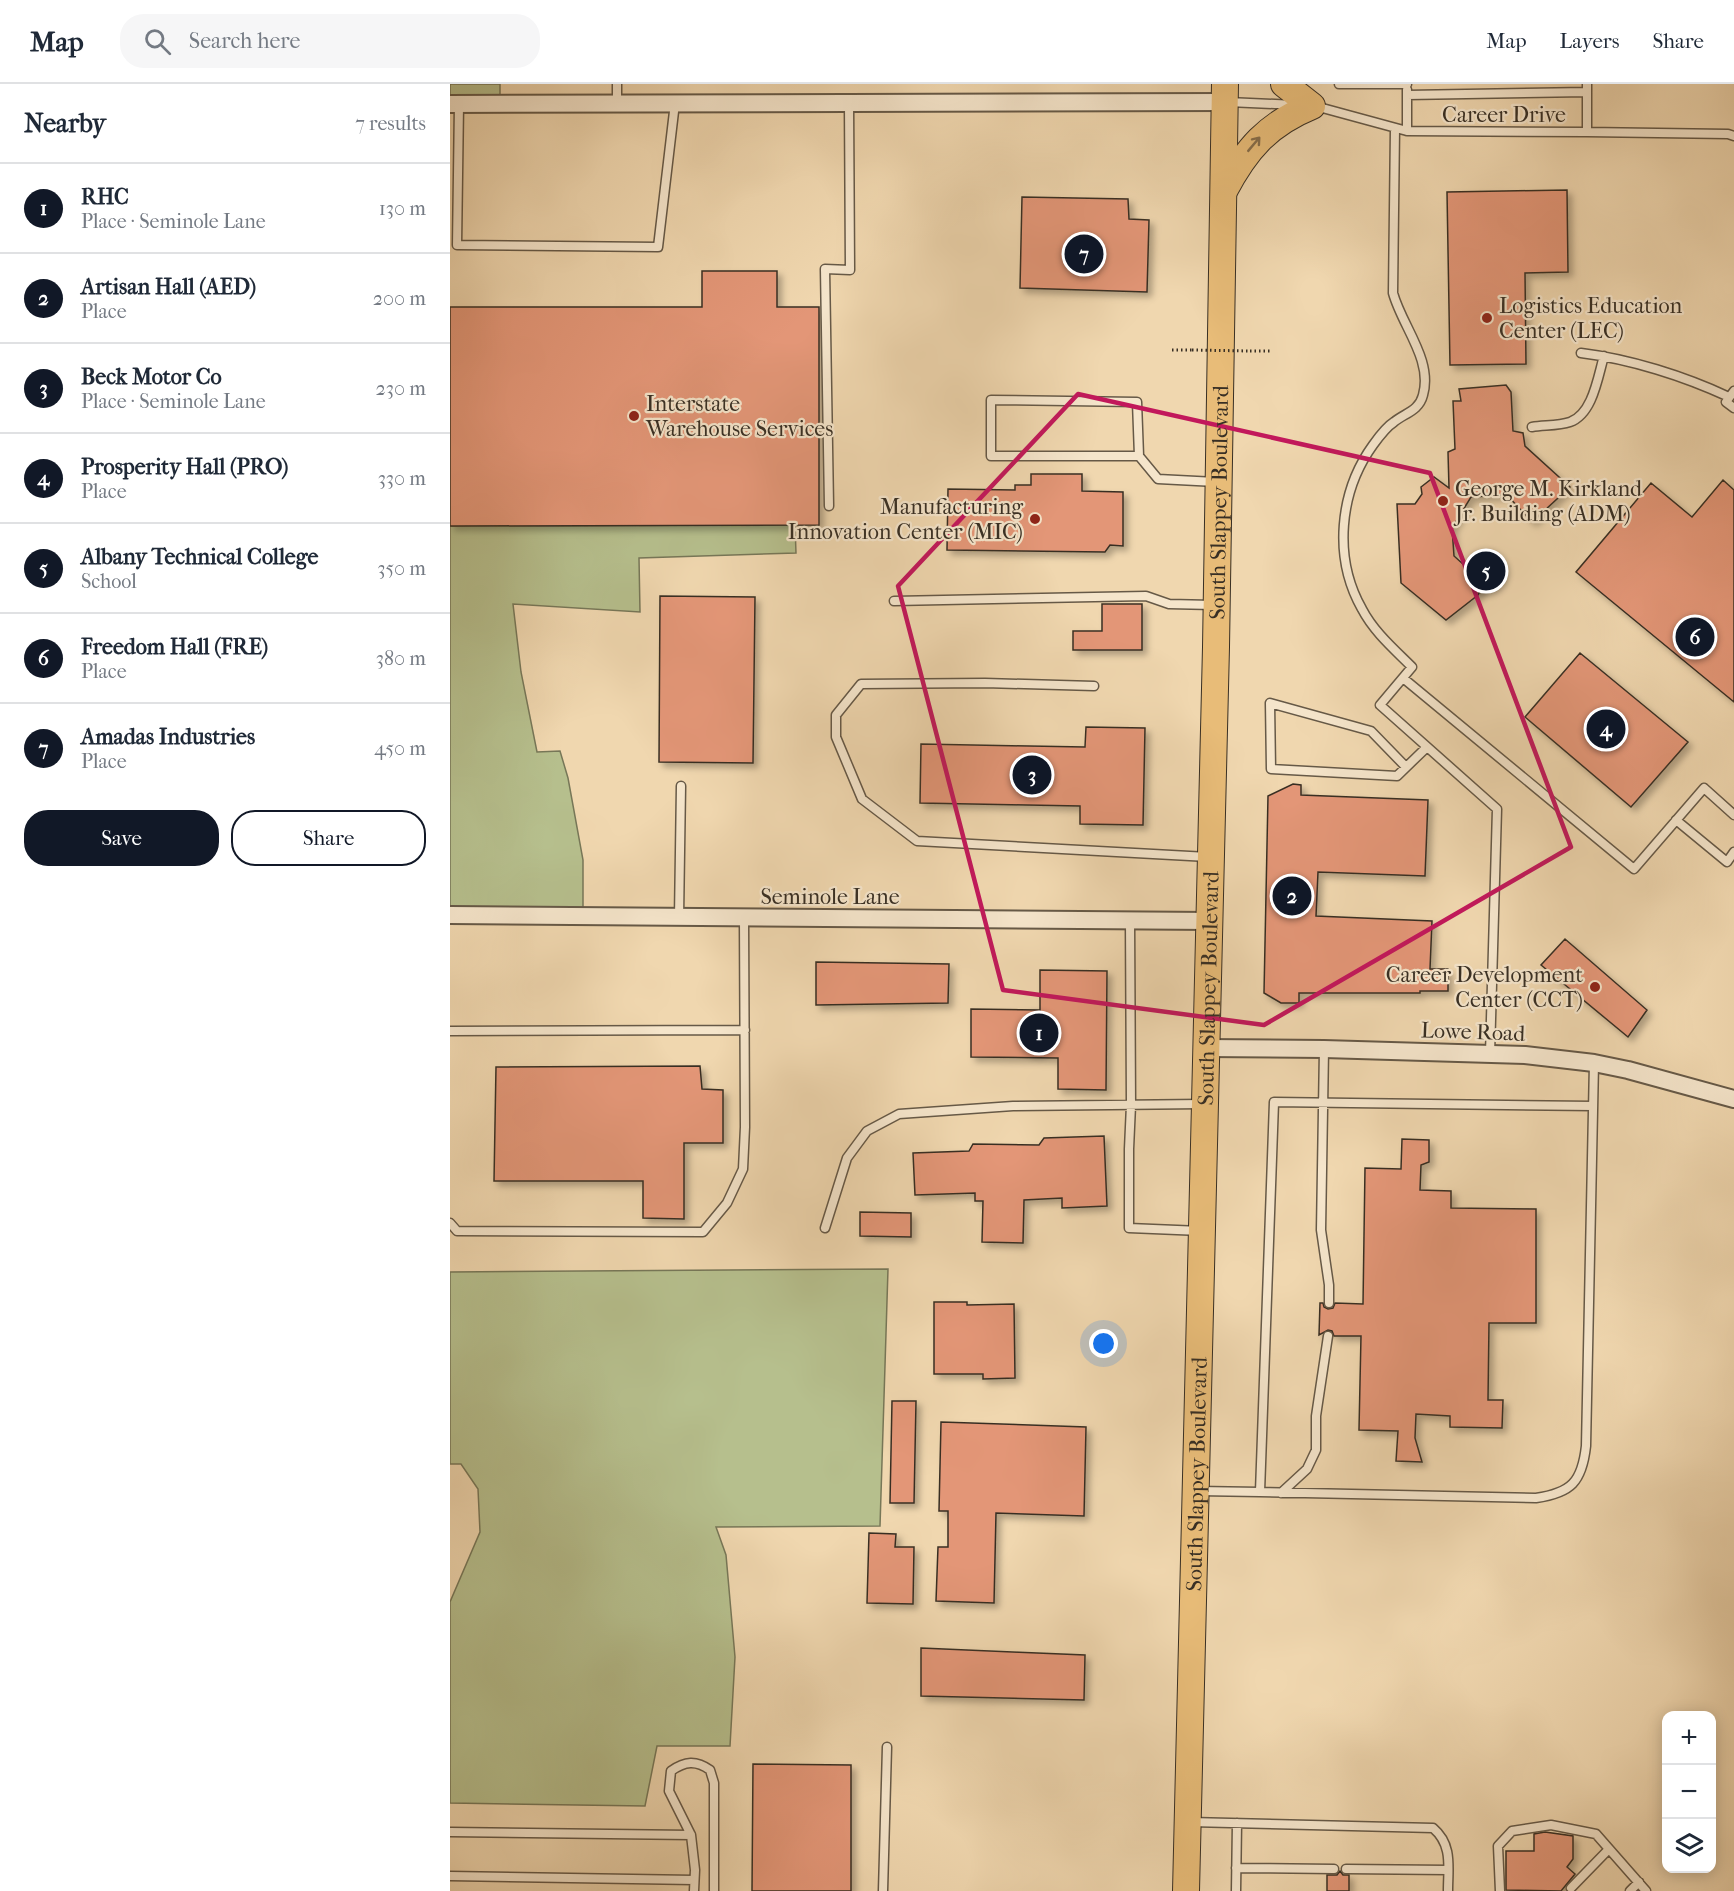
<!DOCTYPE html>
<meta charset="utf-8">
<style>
:root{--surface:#fff;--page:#f6f6f7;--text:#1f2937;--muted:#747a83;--line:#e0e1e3;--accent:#111827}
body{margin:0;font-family:"IM FELL French Canon",serif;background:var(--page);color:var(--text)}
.controls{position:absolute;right:18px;bottom:18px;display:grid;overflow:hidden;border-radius:12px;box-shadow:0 3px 15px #0003}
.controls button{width:54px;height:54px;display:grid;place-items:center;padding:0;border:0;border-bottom:2px solid var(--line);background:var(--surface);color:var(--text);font:30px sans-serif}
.you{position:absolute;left:654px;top:1260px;width:21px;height:21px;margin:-15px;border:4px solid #fff;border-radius:50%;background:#1a73e8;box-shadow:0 0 0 9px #1a73e833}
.badge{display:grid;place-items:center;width:39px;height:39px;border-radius:50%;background:var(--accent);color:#fff;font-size:20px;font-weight:700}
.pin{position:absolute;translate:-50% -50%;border:3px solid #fff;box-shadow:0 2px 6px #0006}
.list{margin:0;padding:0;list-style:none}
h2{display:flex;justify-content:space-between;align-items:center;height:78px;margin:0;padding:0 24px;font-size:26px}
h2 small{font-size:20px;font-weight:400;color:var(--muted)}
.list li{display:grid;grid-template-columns:39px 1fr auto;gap:18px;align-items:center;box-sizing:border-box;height:90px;padding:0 24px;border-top:2px solid var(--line)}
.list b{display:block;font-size:22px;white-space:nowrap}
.list p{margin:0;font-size:20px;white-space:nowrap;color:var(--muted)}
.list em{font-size:20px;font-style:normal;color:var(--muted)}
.actions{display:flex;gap:12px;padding:18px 24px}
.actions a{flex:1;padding:14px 0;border:2px solid var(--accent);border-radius:24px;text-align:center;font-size:21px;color:var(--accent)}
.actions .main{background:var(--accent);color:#fff}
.icon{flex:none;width:33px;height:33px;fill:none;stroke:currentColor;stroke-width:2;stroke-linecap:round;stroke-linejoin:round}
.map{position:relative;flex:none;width:1284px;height:1807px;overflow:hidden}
header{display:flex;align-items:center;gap:36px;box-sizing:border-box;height:84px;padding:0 30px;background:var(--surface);border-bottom:2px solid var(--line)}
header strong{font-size:28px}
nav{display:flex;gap:33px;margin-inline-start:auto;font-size:21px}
.search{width:420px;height:54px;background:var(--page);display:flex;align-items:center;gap:15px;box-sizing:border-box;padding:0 21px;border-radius:24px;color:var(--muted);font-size:22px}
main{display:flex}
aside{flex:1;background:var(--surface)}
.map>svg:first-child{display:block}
.green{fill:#b6bf8d;stroke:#777758;stroke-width:1.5}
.building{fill:#e39677;stroke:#382f24;stroke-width:1.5;filter:url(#shadow)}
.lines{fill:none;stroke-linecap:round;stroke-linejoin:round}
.service-casing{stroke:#665947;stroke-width:11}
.minor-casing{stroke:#665947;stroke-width:20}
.primary-casing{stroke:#382f24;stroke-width:28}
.path{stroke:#382f24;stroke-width:3;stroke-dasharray:1.5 3;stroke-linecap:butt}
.service{stroke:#f5e5cb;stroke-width:8}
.minor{stroke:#f5e5cb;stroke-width:16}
.primary{stroke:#e8bc78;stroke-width:26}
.path-bridge{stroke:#382f24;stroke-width:3;stroke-dasharray:1.5 3;stroke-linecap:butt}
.oneway{stroke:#876e4a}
.marked{fill:none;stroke:#c2185b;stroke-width:4.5;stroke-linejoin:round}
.poi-dot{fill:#8f2418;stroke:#f5e5cb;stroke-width:2}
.labels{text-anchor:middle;stroke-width:4.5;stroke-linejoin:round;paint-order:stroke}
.street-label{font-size:22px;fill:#382f24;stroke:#f5e5cb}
.poi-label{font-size:22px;fill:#382f24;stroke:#f5e5cb;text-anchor:start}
</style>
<header>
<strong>Map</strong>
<div class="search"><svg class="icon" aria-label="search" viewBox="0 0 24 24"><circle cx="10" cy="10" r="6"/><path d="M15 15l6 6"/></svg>Search here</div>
<nav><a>Map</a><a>Layers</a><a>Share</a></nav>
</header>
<main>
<aside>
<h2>Nearby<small>7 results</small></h2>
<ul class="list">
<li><span class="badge">1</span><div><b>RHC</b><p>Place · Seminole Lane</p></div><em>130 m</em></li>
<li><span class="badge">2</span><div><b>Artisan Hall (AED)</b><p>Place</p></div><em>200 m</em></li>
<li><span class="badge">3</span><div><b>Beck Motor Co</b><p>Place · Seminole Lane</p></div><em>230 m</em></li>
<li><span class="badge">4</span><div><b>Prosperity Hall (PRO)</b><p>Place</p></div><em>330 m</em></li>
<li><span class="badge">5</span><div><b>Albany Technical College</b><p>School</p></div><em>350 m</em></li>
<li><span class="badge">6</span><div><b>Freedom Hall (FRE)</b><p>Place</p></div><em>380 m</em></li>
<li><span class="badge">7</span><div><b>Amadas Industries</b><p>Place</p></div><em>450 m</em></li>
</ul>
<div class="actions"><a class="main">Save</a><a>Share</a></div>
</aside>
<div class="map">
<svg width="1284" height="1807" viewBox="0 0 1284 1807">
<defs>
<filter id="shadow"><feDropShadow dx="4.5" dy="4.5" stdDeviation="3" flood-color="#0004"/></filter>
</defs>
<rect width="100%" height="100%" fill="#f0d7af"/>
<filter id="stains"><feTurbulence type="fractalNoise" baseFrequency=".00333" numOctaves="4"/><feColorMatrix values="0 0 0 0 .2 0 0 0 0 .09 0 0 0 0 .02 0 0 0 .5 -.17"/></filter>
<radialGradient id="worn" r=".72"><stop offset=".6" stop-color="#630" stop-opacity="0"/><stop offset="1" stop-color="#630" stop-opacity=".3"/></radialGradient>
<!-- green -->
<path class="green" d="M 0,0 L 50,0 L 50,20 L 0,20 Z
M 345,441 L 346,469 L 189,474 L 190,528 L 63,520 L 71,588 L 87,668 L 110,667 L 118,694 L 133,776 L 133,833 L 0,831 L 0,442 Z
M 438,1185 L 430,1442 L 266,1443 L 276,1471 L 285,1573 L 280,1662 L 207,1662 L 195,1722 L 0,1719 L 0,1518 L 30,1448 L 28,1405 L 11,1380 L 0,1380 L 0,1188 Z"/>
<!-- building -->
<path class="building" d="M 1117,106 L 1118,188 L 1075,189 L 1076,280 L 1000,281 L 997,108 Z
M 572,113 L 678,115 L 679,135 L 699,136 L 697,208 L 570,204 Z
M 252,187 L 327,187 L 327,223 L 369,223 L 369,441 L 0,442 L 0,223 L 252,223 Z
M 1056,301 L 1061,308 L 1063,347 L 1073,349 L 1075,362 L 1120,403 L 1082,438 L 1057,411 L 1021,413 L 1002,444 L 1004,472 L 1034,499 L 1028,511 L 996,536 L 951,499 L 947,420 L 965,420 L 972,410 L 971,403 L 984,393 L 999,404 L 998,368 L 1005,365 L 1003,317 L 1011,317 L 1009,305 Z
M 581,390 L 632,390 L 632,407 L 673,408 L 673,462 L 660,461 L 655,468 L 497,466 L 498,405 L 565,406 L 565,401 L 581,401 Z
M 1273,396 L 1284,406 L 1284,618 L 1126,488 L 1201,399 L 1242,433 Z
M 210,512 L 305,513 L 303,679 L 209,678 Z
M 652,520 L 692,520 L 692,566 L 623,566 L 623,547 L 652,547 Z
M 1130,569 L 1238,658 L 1181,723 L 1075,633 Z
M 636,643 L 695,644 L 693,741 L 630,740 L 630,722 L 470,719 L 471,660 L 635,663 Z
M 843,700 L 851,701 L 851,711 L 978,716 L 975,792 L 868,788 L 866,832 L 982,837 L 980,885 L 998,885 L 998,907 L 970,907 L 970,909 L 849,909 L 849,919 L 831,919 L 814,909 L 818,712 Z
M 1115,855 L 1197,926 L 1178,953 L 1091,881 Z
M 366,878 L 499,880 L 498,919 L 366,921 Z
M 590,886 L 657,887 L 656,1006 L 608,1005 L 608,974 L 521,973 L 521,925 L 590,926 Z
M 250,982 L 252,1005 L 273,1006 L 273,1059 L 234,1059 L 234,1135 L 193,1134 L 193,1097 L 44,1097 L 46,983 Z
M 654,1052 L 657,1122 L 612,1124 L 612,1114 L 574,1116 L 573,1159 L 532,1158 L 533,1117 L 525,1117 L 525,1109 L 465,1111 L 463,1069 L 519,1067 L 523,1060 L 589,1061 L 594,1054 Z
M 952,1055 L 979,1056 L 979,1078 L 971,1081 L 970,1106 L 1001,1107 L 1001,1124 L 1086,1125 L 1086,1239 L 1039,1239 L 1038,1316 L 1053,1316 L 1052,1344 L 1000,1343 L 1000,1332 L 966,1330 L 965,1354 L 972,1378 L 946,1377 L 948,1347 L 909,1346 L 911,1252 L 884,1252 L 882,1247 L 878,1246 L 869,1251 L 870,1219 L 873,1219 L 874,1223 L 878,1225 L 883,1224 L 885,1219 L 913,1220 L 915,1084 L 951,1085 Z
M 410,1128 L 461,1129 L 461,1153 L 410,1152 Z
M 484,1218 L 517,1218 L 517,1221 L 564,1220 L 565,1294 L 533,1295 L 533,1290 L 484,1290 Z
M 442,1317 L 466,1317 L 464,1419 L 440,1419 Z
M 491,1338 L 636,1343 L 634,1432 L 546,1429 L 544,1519 L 486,1517 L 488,1463 L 498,1463 L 498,1427 L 489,1427 Z
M 419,1449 L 446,1450 L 445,1463 L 464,1463 L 463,1520 L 417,1519 Z
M 471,1564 L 635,1571 L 634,1616 L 471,1612 Z
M 303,1680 L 401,1681 L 401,1807 L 302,1807 Z
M 1095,1748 L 1123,1752 L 1123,1775 L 1117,1783 L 1125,1790 L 1111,1807 L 1056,1806 L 1056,1767 L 1084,1767 L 1084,1750 Z
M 890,1787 L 893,1791 L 899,1791 L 899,1807 L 877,1807 L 877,1791 L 887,1791 Z"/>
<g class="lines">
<!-- service casing -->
<g class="service-casing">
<path id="service" d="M 167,0 L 167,19
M 889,0 L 957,0
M 957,6 L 957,47
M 957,11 L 1137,8
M 778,18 L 846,21
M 9,20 L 7,161 L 208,163 L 225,19
M 865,22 L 957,47 L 1137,48 L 1137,0
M 945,44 L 943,209 C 952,242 983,276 973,311 C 969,327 955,329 944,338 C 936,343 928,354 923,361 C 889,408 883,474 912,525 C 924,548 944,565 962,583 L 930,621 L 1047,725 L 1040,970
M 1137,48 L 1278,50 L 1284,52
M 1131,269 C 1180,275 1234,292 1279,313
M 1284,307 L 1276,318 L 1284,324
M 1082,343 C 1094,341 1108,342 1120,338 C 1143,330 1148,292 1154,272
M 689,372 L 541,372 L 541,316 L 687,318 L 689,372 L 708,395 L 766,398
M 379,422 L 375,185 L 400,186 L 399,19
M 444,517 L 696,512 L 719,520 L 763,521
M 953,594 L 1184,785 L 1254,704 L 1284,731
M 644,602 L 535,599 L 411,600 L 386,631 L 386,653 L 412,715 L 467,757 L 758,773
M 956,683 L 921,647 L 820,619 L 821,685 L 947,692 L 977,663
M 1226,736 L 1277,778 L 1284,768
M 229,833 L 231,702
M 680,836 L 681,1021 L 679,1065 L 679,1144 L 751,1147
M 0,947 L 295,946
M 874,965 L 871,1146 L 879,1201 L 879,1219
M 1143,1022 L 824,1018 L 810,1408 L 1086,1414 C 1121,1409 1132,1398 1136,1362 L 1144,979
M 0,1139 L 7,1147 L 253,1148 L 277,1119 L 293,1085 L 295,1043 L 294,834
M 375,1144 L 397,1074 L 417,1047 L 449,1030 L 563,1022 L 753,1020
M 748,1407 L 810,1408
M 831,1409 L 857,1385 L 866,1366 L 866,1332 L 878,1252
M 740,1738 L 983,1744 C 1003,1761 998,1783 998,1807
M 0,1748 L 241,1751
M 786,1784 L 884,1785
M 896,1785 L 998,1786
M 0,1792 L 244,1796
M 1121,1804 L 1159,1765
M 244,1807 L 245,1786 L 241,1751 L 219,1707 L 221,1687 C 235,1677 246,1676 260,1686 L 264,1699 L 264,1807
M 433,1807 L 437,1663
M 786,1807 L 787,1739
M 1050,1807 L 1048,1762 L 1062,1747 L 1101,1741 L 1146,1750 L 1196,1807
M 1180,1807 L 1189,1798"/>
</g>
<!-- minor casing -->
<g class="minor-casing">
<path id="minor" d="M 0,20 L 775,18
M 0,831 L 760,837
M 755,964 L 874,965 L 1075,971 L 1144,979 L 1178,986 L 1284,1015"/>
</g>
<!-- primary casing -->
<g class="primary-casing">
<g id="primary">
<path d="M 774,107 C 796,65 818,40 862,22 L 834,0"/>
<path id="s1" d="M 736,1807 L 766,563 L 775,0"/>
</g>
</g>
<!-- path -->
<path class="path" d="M 722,266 L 742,266
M 800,267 L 822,267"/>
<!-- service -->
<use href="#service" class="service"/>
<!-- minor -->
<use href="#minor" class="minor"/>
<!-- primary -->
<use href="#primary" class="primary"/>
<!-- path-bridge -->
<path class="path-bridge" d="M 742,266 L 800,267"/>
</g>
<!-- one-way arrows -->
<defs><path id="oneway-shaft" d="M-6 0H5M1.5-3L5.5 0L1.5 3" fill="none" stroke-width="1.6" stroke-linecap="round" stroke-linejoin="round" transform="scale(1.5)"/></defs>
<use class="oneway" href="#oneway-shaft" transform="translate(804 60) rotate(-50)"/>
<!-- marked area -->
<path class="marked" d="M 628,310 L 980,389 L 1121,763 L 814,941 L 553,906 L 448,502 Z"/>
<!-- markers -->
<g class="poi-dot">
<circle cx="1037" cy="234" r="6"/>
<circle cx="184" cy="332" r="6"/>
<circle cx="993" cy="417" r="6"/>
<circle cx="585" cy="435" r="6"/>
<circle cx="1145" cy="903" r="6"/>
</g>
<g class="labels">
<!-- street labels -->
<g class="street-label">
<text x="1054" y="38">Career Drive</text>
<text dy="8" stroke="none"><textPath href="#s1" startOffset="1389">South Slappey Boulevard</textPath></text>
<text x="380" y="820">Seminole Lane</text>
<text dy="8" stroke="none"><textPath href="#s1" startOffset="903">South Slappey Boulevard</textPath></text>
<text transform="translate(1023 947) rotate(2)" y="8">Lowe Road</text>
<text dy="8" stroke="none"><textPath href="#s1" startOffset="417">South Slappey Boulevard</textPath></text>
</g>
<!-- poi labels -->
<g class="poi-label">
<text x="1049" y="229">Logistics Education<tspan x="1049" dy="25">Center (LEC)</tspan></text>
<text x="196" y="327">Interstate<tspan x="196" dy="25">Warehouse Services</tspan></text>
<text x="1005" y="412">George M. Kirkland<tspan x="1005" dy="25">Jr. Building (ADM)</tspan></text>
<text x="573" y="430" text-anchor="end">Manufacturing<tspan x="573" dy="25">Innovation Center (MIC)</tspan></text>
<text x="1133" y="898" text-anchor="end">Career Development<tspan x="1133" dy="25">Center (CCT)</tspan></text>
</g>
</g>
<rect width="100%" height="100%" filter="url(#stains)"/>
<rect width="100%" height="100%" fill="url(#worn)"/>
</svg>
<div class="controls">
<button>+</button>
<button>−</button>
<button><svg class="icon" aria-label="layers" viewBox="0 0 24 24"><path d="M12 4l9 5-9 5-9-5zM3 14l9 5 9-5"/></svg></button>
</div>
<div class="you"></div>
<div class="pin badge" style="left:589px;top:949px">1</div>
<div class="pin badge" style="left:842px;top:812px">2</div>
<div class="pin badge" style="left:582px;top:691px">3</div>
<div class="pin badge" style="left:1156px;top:645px">4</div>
<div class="pin badge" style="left:1036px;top:487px">5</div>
<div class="pin badge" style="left:1245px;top:553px">6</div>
<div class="pin badge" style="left:634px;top:170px">7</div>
</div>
</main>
